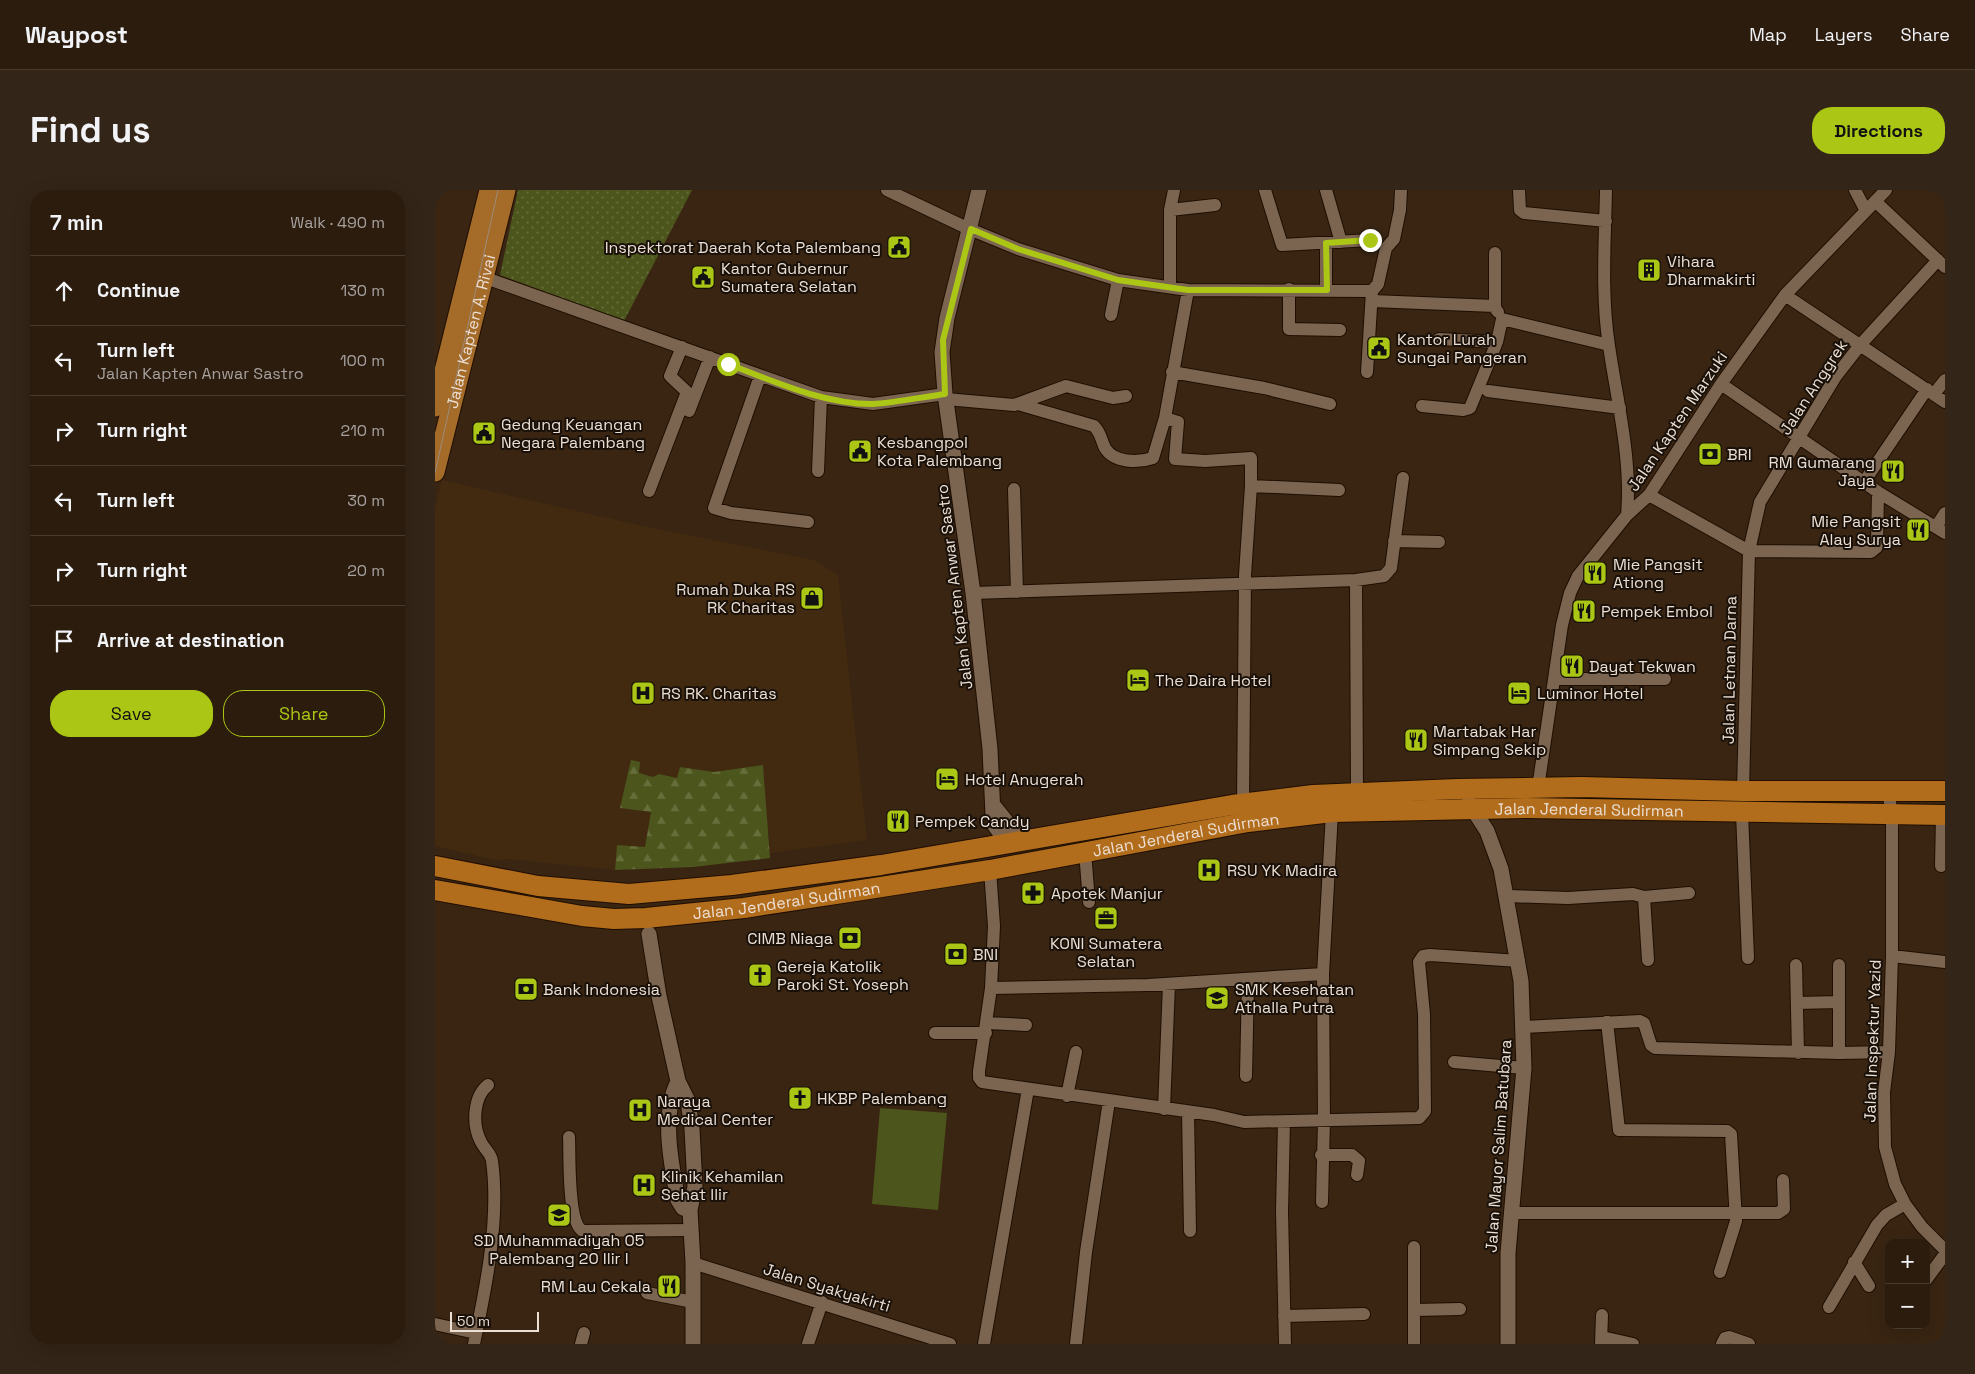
<!DOCTYPE html>
<meta charset="utf-8">
<style>
:root{--surface:#2b1c0e;--page:#332517;--text:#f1f3f6;--muted:#a6a19e;--line:#473a2e;--accent:#abc614}
body{margin:0;font-family:"Space Grotesk",sans-serif;background:var(--page);color:var(--text)}
.controls{position:absolute;right:15px;bottom:15px;display:grid;overflow:hidden;border-radius:10px;box-shadow:0 5px 20px #0002}
.controls button{width:45px;height:45px;display:grid;place-items:center;padding:0;border:0;border-bottom:1px solid var(--line);background:var(--surface);color:var(--text);font:25px sans-serif}
.scale{position:absolute;left:15px;bottom:12px;width:89px;box-sizing:border-box;padding-left:5px;border:2px solid #ebded3;border-top:0;font-size:14px;line-height:18px;white-space:nowrap;color:#ebded3;-webkit-text-stroke:4px #191109;paint-order:stroke}
.stop{position:absolute;width:15px;height:15px;margin:-11px;border:4px solid #abc614;border-radius:50%;background:#fff}
.stop.end{background:#abc614;border-color:#fff;box-shadow:0 1px 5px #0008}
.list{margin:0;padding:0;list-style:none}
h2{display:flex;justify-content:space-between;align-items:center;height:65px;margin:0;padding:0 20px;font-size:21px}
h2 small{font-size:16px;font-weight:400;color:var(--muted)}
.list li{display:grid;grid-template-columns:32px 1fr auto;gap:15px;align-items:center;box-sizing:border-box;height:70px;padding:0 20px;border-top:1px solid var(--line)}
.list b{display:block;font-size:19px;white-space:nowrap}
.list p{margin:0;font-size:16px;white-space:nowrap;color:var(--muted)}
.list em{font-size:16px;font-style:normal;color:var(--muted)}
.actions{display:flex;gap:10px;padding:15px 20px}
.actions a{flex:1;padding:11px 0;border:1px solid var(--accent);border-radius:20px;text-align:center;font-size:18px;color:var(--accent)}
.actions .main{background:var(--accent);color:#111}
.icon{flex:none;width:28px;height:28px;fill:none;stroke:currentColor;stroke-width:2;stroke-linecap:round;stroke-linejoin:round}
.map{position:relative;flex:none;width:1510px;height:1154px;overflow:hidden;border-radius:20px}
header{display:flex;align-items:center;gap:30px;box-sizing:border-box;height:70px;padding:0 25px;background:var(--surface);border-bottom:1px solid var(--line)}
header strong{font-size:24px}
nav{display:flex;gap:28px;margin-inline-start:auto;font-size:18px}
.intro{display:flex;align-items:center;justify-content:space-between;box-sizing:border-box;height:120px;padding:0 30px}
h1{margin:0;font-size:35px}
.button{padding:12px 22px;border-radius:20px;background:var(--accent);color:#111;font-size:18px;font-weight:700}
main{display:flex;gap:30px;padding:0 30px}
aside{flex:1;background:var(--surface);border-radius:20px;box-shadow:0 5px 20px #0002}
.map>svg:first-child{display:block}
.built{fill:#422a11}
.grass{fill:#4c561c}
.forest{fill:url(#forest-firs)}
.park{fill:url(#park-dots)}
.lines{fill:none;stroke-linecap:round;stroke-linejoin:round}
.minor-casing{stroke:#1f0e00;stroke-width:14}
.tertiary-casing{stroke:#1f0e00;stroke-width:17}
.primary-casing{stroke:#1f0e00;stroke-width:21}
.trunk-casing{stroke:#1f0e00;stroke-width:22}
.minor{stroke:#7b6550;stroke-width:12}
.tertiary{stroke:#7b6550;stroke-width:15}
.primary{stroke:#a46b29;stroke-width:19}
.trunk{stroke:#b26d1c;stroke-width:20}
.tram{stroke:#9c8c7d;stroke-width:1}
.route{stroke:#abc614;stroke-width:6}
.labels{text-anchor:middle;stroke-width:4;stroke-linejoin:round;paint-order:stroke}
.poi-label{font-size:16px;fill:#ebded3;stroke:#191109;text-anchor:start}
.street-label{font-size:16px;fill:#ebded3;stroke:#191109}
</style>
<header>
<strong>Waypost</strong>
<nav><a>Map</a><a>Layers</a><a>Share</a></nav>
</header>
<div class="intro"><h1>Find us</h1><a class="button">Directions</a></div>
<main>
<aside>
<h2>7 min<small>Walk · 490 m</small></h2>
<ul class="list">
<li><svg class="icon" aria-label="ahead" viewBox="0 0 24 24"><path d="M12 20V5M6 11l6-6 6 6"/></svg><div><b>Continue</b></div><em>130 m</em></li>
<li><svg class="icon" aria-label="left" viewBox="0 0 24 24"><path d="M17 20v-9H6M10 6l-5 5 5 5"/></svg><div><b>Turn left</b><p>Jalan Kapten Anwar Sastro</p></div><em>100 m</em></li>
<li><svg class="icon" aria-label="right" viewBox="0 0 24 24"><path d="M7 20v-9h11M14 6l5 5-5 5"/></svg><div><b>Turn right</b></div><em>210 m</em></li>
<li><svg class="icon" aria-label="left" viewBox="0 0 24 24"><path d="M17 20v-9H6M10 6l-5 5 5 5"/></svg><div><b>Turn left</b></div><em>30 m</em></li>
<li><svg class="icon" aria-label="right" viewBox="0 0 24 24"><path d="M7 20v-9h11M14 6l5 5-5 5"/></svg><div><b>Turn right</b></div><em>20 m</em></li>
<li><svg class="icon" aria-label="arrive" viewBox="0 0 24 24"><path d="M6 21V4h12l-3 4 3 4H6"/></svg><div><b>Arrive at destination</b></div></li>
</ul>
<div class="actions"><a class="main">Save</a><a>Share</a></div>
</aside>
<div class="map">
<svg width="1510" height="1154" viewBox="0 0 1510 1154">
<defs>
<pattern id="forest-firs" width="22" height="20" patternUnits="userSpaceOnUse" patternTransform="scale(1.25)"><rect width="22" height="20" fill="#4c561c"/><path d="M5 1l3.5 6h-7zM16 11l3.5 6h-7z" fill="#666e3c"/></pattern>
<pattern id="park-dots" width="8" height="8" patternUnits="userSpaceOnUse" patternTransform="scale(1.25)"><rect width="8" height="8" fill="#4c561c"/><path d="M2 2h.1M6 6h.1" fill="none" stroke="#666e3c" stroke-width="1.8" stroke-linecap="round"/></pattern>
</defs>
<rect width="100%" height="100%" fill="#392512"/>
<!-- built -->
<path class="built" d="M 7,290 L 212,337 L 379,370 L 403,385 L 432,650 L 335,663 L 328,575 L 279,582 L 246,577 L 242,588 L 224,584 L 218,587 L 204,583 L 185,618 L 216,622 L 210,657 L 182,655 L 180,680 L 74,669 L 60,670 L 0,656 L 0,317 Z
M 774,797 L 791,797 L 791,819 L 774,819 Z"/>
<!-- grass -->
<path class="grass" d="M 445,918 L 512,923 L 503,1020 L 437,1014 Z"/>
<!-- forest -->
<path class="forest" d="M 196,570 L 205,572 L 204,583 L 218,587 L 224,584 L 242,588 L 245,577 L 279,582 L 328,575 L 335,668 L 258,677 L 180,680 L 182,655 L 210,657 L 216,622 L 185,618 Z"/>
<!-- park -->
<path class="park" d="M 83,0 L 257,0 L 189,131 L 65,85 Z"/>
<g class="lines">
<!-- minor casing -->
<g class="minor-casing">
<path id="minor" d="M 452,0 L 532,38 L 583,59 L 683,90 L 753,100 L 937,101
M 830,0 L 847,55 L 935,50
M 891,0 L 906,52
M 1084,0 L 1085,20 L 1089,23 L 1171,31
M 1171,0 C 1170,52 1166,104 1174,156 C 1182,211 1197,269 1192,325
M 1420,0 L 1431,21
M 1440,11 L 1510,77
M 735,20 L 780,15
M 891,53 L 891,101
M 1060,63 L 1060,118 L 1063,122
M 48,87 L 386,207 L 438,214 L 510,204
M 735,97 L 735,20 L 739,0
M 854,99 L 854,139 L 905,140
M 1350,105 L 1510,212
M 937,111 L 1060,116
M 676,125 L 683,90
M 1004,149 L 1062,152
M 737,182 L 829,198 L 895,214
M 932,182 L 937,101 L 943,94 L 951,58 L 959,49 L 965,20 L 966,0
M 325,186 L 279,318 L 296,323 L 373,332
M 1286,194 L 1443,302 L 1510,343
M 1053,201 L 1185,218
M 1499,204 L 1510,190
M 511,209 L 579,215 L 631,196 L 678,208 L 691,206
M 583,214 L 659,236 C 666,243 666,250 670,258 C 679,273 703,273 718,268 L 730,228 L 753,100
M 987,216 L 1028,220 L 1035,218 L 1062,152 L 1067,129 L 1174,155
M 254,221 L 275,167
M 730,228 L 743,232 L 740,269 L 770,271 L 816,268 L 816,296
M 383,281 L 386,207
M 1429,292 L 1492,199
M 579,299 L 582,402
M 214,301 L 252,202 L 235,186 L 247,157
M 1214,305 L 1314,361 L 1436,362 L 1442,357 L 1443,302
M 1501,337 L 1510,323
M 959,351 L 1004,352
M 921,390 L 922,603
M 538,403 L 921,390 L 949,386 L 956,378 L 968,288
M 1119,489 L 1230,489
M 1103,598 L 1127,435 L 1135,403 L 1143,386 L 1192,325 L 1214,305 L 1286,194 L 1350,105 L 1451,0
M 1308,601 L 1314,361 L 1325,312 L 1401,186 L 1426,154 L 1503,70
M 1453,601 L 1457,624 L 1457,766 L 1454,862 L 1449,902 L 1450,957 L 1460,994 L 1470,1014 L 1487,1037 L 1510,1060
M 808,614 L 810,385 L 816,296 L 904,300
M 1307,623 L 1313,768
M 650,661 L 654,712
M 1506,676 L 1507,625
M 555,680 L 559,736 L 556,798 L 544,881 L 544,888 L 547,892 L 779,925 L 809,932 L 984,928 L 990,921 L 989,824 L 984,772 L 988,766 L 995,765 L 1084,771
M 1072,706 L 1133,708 L 1198,704 L 1209,707 L 1213,770
M 1209,707 L 1254,703
M 1457,766 L 1510,772
M 1361,775 L 1363,863
M 1404,775 L 1404,863
M 556,798 L 713,795 L 888,784
M 1362,813 L 1404,812
M 1172,832 L 1184,940 L 1292,941 L 1296,944 L 1301,1031 L 1285,1082
M 552,833 L 591,835
M 1088,837 L 1205,831 L 1209,833 L 1216,855 L 1220,858 L 1404,863 L 1454,862
M 500,843 L 551,843
M 1019,872 L 1089,878
M 811,886 L 813,791
M 632,906 L 641,862
M 729,919 L 734,794
M 753,922 L 755,1041
M 849,932 L 847,1021 L 850,1154
M 134,947 C 135,965 132,1033 148,1041 L 256,1040
M 886,965 L 917,965 L 924,971 L 922,985
M 887,1012 L 889,930 L 888,784 L 897,622
M 1076,1023 L 1343,1023 L 1349,1019 L 1348,990
M 979,1057 L 979,1154
M 1419,1072 L 1434,1096
M 258,1073 L 515,1154
M 1491,1090 L 1510,1064
M 212,1103 L 258,1112
M 1394,1117 L 1442,1035 L 1451,1025 L 1470,1014
M 980,1120 L 1025,1119
M 849,1126 L 929,1124
M 0,1134 L 41,1143
M 1167,1147 L 1198,1154
M 39,1154 C 51,1097 65,1029 57,971 C 56,963 49,959 46,952 C 37,935 38,907 53,895
M 146,1154 L 149,1143
M 373,1154 L 387,1112
M 549,1154 L 593,899
M 641,1154 L 651,1062 L 674,911
M 1166,1154 L 1167,1125
M 1287,1154 L 1290,1148 L 1294,1147 L 1314,1154"/>
</g>
<!-- tertiary casing -->
<g class="tertiary-casing">
<path id="tertiary" d="M 544,0 L 512,128 L 507,162 L 510,204 L 538,403 L 555,559 L 558,625 L 560,636 L 566,644 L 581,653
M 1034,613 L 1052,641 L 1066,679 L 1086,791 L 1089,878 L 1073,1063 L 1073,1154
M 558,615 L 574,635 L 599,650
M 214,744 L 224,806 L 243,891 L 253,911 L 257,939 L 260,997 L 255,1020 L 258,1073 L 258,1154
M 243,891 C 226,925 236,973 243,1010 L 248,1018 L 255,1020"/>
</g>
<!-- primary casing -->
<g class="primary-casing">
<g id="primary">
<path d="M 0,217 L 54,0"/>
<path id="s1" d="M 0,282 L 71,0"/>
</g>
</g>
<!-- trunk casing -->
<g class="trunk-casing">
<g id="trunk">
<path d="M 0,676 L 103,696 L 194,704 L 297,695 L 446,675 L 797,615 L 878,605 L 1022,599 L 1146,597 L 1308,601 L 1510,601"/>
<path id="s2" d="M 0,700 L 147,726 L 179,729 L 211,728 L 309,718 L 427,700 L 555,680 L 813,632 L 897,622 L 1092,618 L 1510,625"/>
</g>
</g>
<!-- minor -->
<use href="#minor" class="minor"/>
<!-- tertiary -->
<use href="#tertiary" class="tertiary"/>
<!-- primary -->
<use href="#primary" class="primary"/>
<!-- trunk -->
<use href="#trunk" class="trunk"/>
<!-- tram -->
<path class="tram" d="M 0,283 L 63,0"/>
</g>
<g class="lines">
<!-- route -->
<path class="route" d="M 293,174 C 338,191 388,214 437,214 C 458,213 488,207 510,204 L 508,150 L 536,39 L 583,59 L 683,90 L 753,100 L 892,100 L 891,53 L 935,50"/>
</g>
<!-- icons -->
<defs>
<g id="civic-square" transform="scale(1.25)"><rect x="-9" y="-9" width="18" height="18" rx="4" fill="#abc614" stroke="#191109"/><path d="M-.6-6.5H3V-4.5H.6V-3L4-1V1h2V6H-6V1h2V-1L-.6-3ZM-1.2 2.5V6h2.4V2.5Z" fill="#111"/></g>
<g id="building-square" transform="scale(1.25)"><rect x="-9" y="-9" width="18" height="18" rx="4" fill="#abc614" stroke="#191109"/><path d="M-4-6H4V6H1V3H-1V6H-4ZM-2.5-4.3h1.7v1.8h-1.7ZM.8-4.3h1.7v1.8H.8ZM-2.5-1h1.7V.8h-1.7ZM.8-1h1.7V.8H.8Z" fill="#111"/></g>
<g id="bank-square" transform="scale(1.25)"><rect x="-9" y="-9" width="18" height="18" rx="4" fill="#abc614" stroke="#191109"/><path d="M-6-4H6V4H-6ZM0-2.3a2.3 2.3 0 1 0 0 4.6a2.3 2.3 0 1 0 0-4.6Z" fill="#111"/></g>
<g id="restaurant-square" transform="scale(1.25)"><rect x="-9" y="-9" width="18" height="18" rx="4" fill="#abc614" stroke="#191109"/><path d="M-5-6h1v4h1v-4h1v4h1v-4h1v5L-1.5 .5V6h-2V.5L-5-1ZM5-6V6H3V1.5H1.5Q1.5-4 5-6Z" fill="#111"/></g>
<g id="shop-square" transform="scale(1.25)"><rect x="-9" y="-9" width="18" height="18" rx="4" fill="#abc614" stroke="#191109"/><path d="M-5-2.5h2.3a2.7 3.5 0 0 1 5.4 0H5L5.5 6h-11ZM-1.5-2.5h3a1.5 2.3 0 0 0-3 0Z" fill="#111"/></g>
<g id="hotel-square" transform="scale(1.25)"><rect x="-9" y="-9" width="18" height="18" rx="4" fill="#abc614" stroke="#191109"/><path d="M-6-4.5h1.5V1H6V5H4.5V3h-9V5H-6ZM-4 0a1.8 1.8 0 1 1 3.6 0ZM.5 0V-2.5h3Q6-2.5 6 0Z" fill="#111"/></g>
<g id="hospital-square" transform="scale(1.25)"><rect x="-9" y="-9" width="18" height="18" rx="4" fill="#abc614" stroke="#191109"/><path d="M-5-5h3v3.5h4V-5h3V5h-3V1.5h-4V5h-3Z" fill="#111"/></g>
<g id="pharmacy-square" transform="scale(1.25)"><rect x="-9" y="-9" width="18" height="18" rx="4" fill="#abc614" stroke="#191109"/><path d="M-2-6h4v4h4v4h-4v4h-4v-4h-4v-4h4Z" fill="#111"/></g>
<g id="office-square" transform="scale(1.25)"><rect x="-9" y="-9" width="18" height="18" rx="4" fill="#abc614" stroke="#191109"/><path d="M-6-3h4V-5.5h4V-3h4V5H-6ZM-1-4.5V-3h2v-1.5ZM-6 0V1H6V0Z" fill="#111"/></g>
<g id="church-square" transform="scale(1.25)"><rect x="-9" y="-9" width="18" height="18" rx="4" fill="#abc614" stroke="#191109"/><path d="M-1.2-6h2.4v3.5h3.3v2.4h-3.3V6h-2.4V-.1h-3.3v-2.4h3.3Z" fill="#111"/></g>
<g id="school-square" transform="scale(1.25)"><rect x="-9" y="-9" width="18" height="18" rx="4" fill="#abc614" stroke="#191109"/><path d="M0-5L7-2L0 1L-7-2ZM-4 1L0 2.5L4 1V4Q0 6-4 4Z" fill="#111"/></g>
</defs>
<g fill-rule="evenodd">
<use href="#civic-square" x="464" y="57"/>
<use href="#building-square" x="1214" y="80"/>
<use href="#civic-square" x="268" y="87"/>
<use href="#civic-square" x="944" y="158"/>
<use href="#civic-square" x="49" y="243"/>
<use href="#civic-square" x="425" y="261"/>
<use href="#bank-square" x="1275" y="264"/>
<use href="#restaurant-square" x="1458" y="281"/>
<use href="#restaurant-square" x="1483" y="340"/>
<use href="#restaurant-square" x="1160" y="383"/>
<use href="#shop-square" x="377" y="408"/>
<use href="#restaurant-square" x="1149" y="421"/>
<use href="#restaurant-square" x="1137" y="476"/>
<use href="#hotel-square" x="703" y="490"/>
<use href="#hospital-square" x="208" y="503"/>
<use href="#hotel-square" x="1084" y="503"/>
<use href="#restaurant-square" x="981" y="550"/>
<use href="#hotel-square" x="512" y="589"/>
<use href="#restaurant-square" x="463" y="631"/>
<use href="#hospital-square" x="774" y="680"/>
<use href="#pharmacy-square" x="598" y="703"/>
<use href="#office-square" x="671" y="728"/>
<use href="#bank-square" x="415" y="748"/>
<use href="#bank-square" x="521" y="764"/>
<use href="#church-square" x="325" y="785"/>
<use href="#bank-square" x="91" y="799"/>
<use href="#school-square" x="782" y="808"/>
<use href="#church-square" x="365" y="908"/>
<use href="#hospital-square" x="205" y="920"/>
<use href="#hospital-square" x="209" y="995"/>
<use href="#school-square" x="124" y="1025"/>
<use href="#restaurant-square" x="234" y="1096"/>
</g>
<g class="labels">
<!-- poi labels -->
<g class="poi-label">
<text x="446" y="63" text-anchor="end">Inspektorat Daerah Kota Palembang</text>
<text x="1232" y="77">Vihara<tspan x="1232" dy="18">Dharmakirti</tspan></text>
<text x="286" y="84">Kantor Gubernur<tspan x="286" dy="18">Sumatera Selatan</tspan></text>
<text x="962" y="155">Kantor Lurah<tspan x="962" dy="18">Sungai Pangeran</tspan></text>
<text x="66" y="240">Gedung Keuangan<tspan x="66" dy="18">Negara Palembang</tspan></text>
<text x="442" y="258">Kesbangpol<tspan x="442" dy="18">Kota Palembang</tspan></text>
<text x="1292" y="270">BRI</text>
<text x="1440" y="278" text-anchor="end">RM Gumarang<tspan x="1440" dy="18">Jaya</tspan></text>
<text x="1466" y="337" text-anchor="end">Mie Pangsit<tspan x="1466" dy="18">Alay Surya</tspan></text>
<text x="1178" y="380">Mie Pangsit<tspan x="1178" dy="18">Ationg</tspan></text>
<text x="360" y="405" text-anchor="end">Rumah Duka RS<tspan x="360" dy="18">RK Charitas</tspan></text>
<text x="1166" y="427">Pempek Embol</text>
<text x="1154" y="482">Dayat Tekwan</text>
<text x="720" y="496">The Daira Hotel</text>
<text x="226" y="509">RS RK. Charitas</text>
<text x="1102" y="509">Luminor Hotel</text>
<text x="998" y="547">Martabak Har<tspan x="998" dy="18">Simpang Sekip</tspan></text>
<text x="530" y="595">Hotel Anugerah</text>
<text x="480" y="637">Pempek Candy</text>
<text x="792" y="686">RSU YK Madira</text>
<text x="616" y="709">Apotek Manjur</text>
<text x="398" y="754" text-anchor="end">CIMB Niaga</text>
<text x="671" y="759" text-anchor="middle">KONI Sumatera<tspan x="671" dy="18">Selatan</tspan></text>
<text x="538" y="770">BNI</text>
<text x="342" y="782">Gereja Katolik<tspan x="342" dy="18">Paroki St. Yoseph</tspan></text>
<text x="108" y="805">Bank Indonesia</text>
<text x="800" y="805">SMK Kesehatan<tspan x="800" dy="18">Athalla Putra</tspan></text>
<text x="382" y="914">HKBP Palembang</text>
<text x="222" y="917">Naraya<tspan x="222" dy="18">Medical Center</tspan></text>
<text x="226" y="992">Klinik Kehamilan<tspan x="226" dy="18">Sehat Ilir</tspan></text>
<text x="124" y="1056" text-anchor="middle">SD Muhammadiyah 05<tspan x="124" dy="18">Palembang 20 Ilir I</tspan></text>
<text x="216" y="1102" text-anchor="end">RM Lau Cekala</text>
</g>
<!-- street labels -->
<g class="street-label">
<text dy="6" stroke="none"><textPath href="#s1" startOffset="145">Jalan Kapten A. Rivai</textPath></text>
<text transform="translate(1378 197) rotate(-57)" y="6">Jalan Anggrek</text>
<text transform="translate(1242 231) rotate(-56)" y="6">Jalan Kapten Marzuki</text>
<text transform="translate(519 397) rotate(-97)" y="6">Jalan Kapten Anwar Sastro</text>
<text transform="translate(1294 480) rotate(-89)" y="6">Jalan Letnan Darna</text>
<text dy="6" stroke="none"><textPath href="#s2" startOffset="1165">Jalan Jenderal Sudirman</textPath></text>
<text dy="6" stroke="none"><textPath href="#s2" startOffset="760">Jalan Jenderal Sudirman</textPath></text>
<text dy="6" stroke="none"><textPath href="#s2" startOffset="355">Jalan Jenderal Sudirman</textPath></text>
<text transform="translate(1437 851) rotate(-88)" y="6">Jalan Inspektur Yazid</text>
<text transform="translate(1063 956) rotate(-86)" y="6">Jalan Mayor Salim Batubara</text>
<text transform="translate(392 1097) rotate(17)" y="6">Jalan Syakyakirti</text>
</g>
</g>
</svg>
<div class="controls">
<button>+</button>
<button>−</button>
</div>
<div class="scale">50 m</div>
<div class="stop" style="left:293px;top:174px"></div>
<div class="stop end" style="left:935px;top:50px"></div>
</div>
</main>
